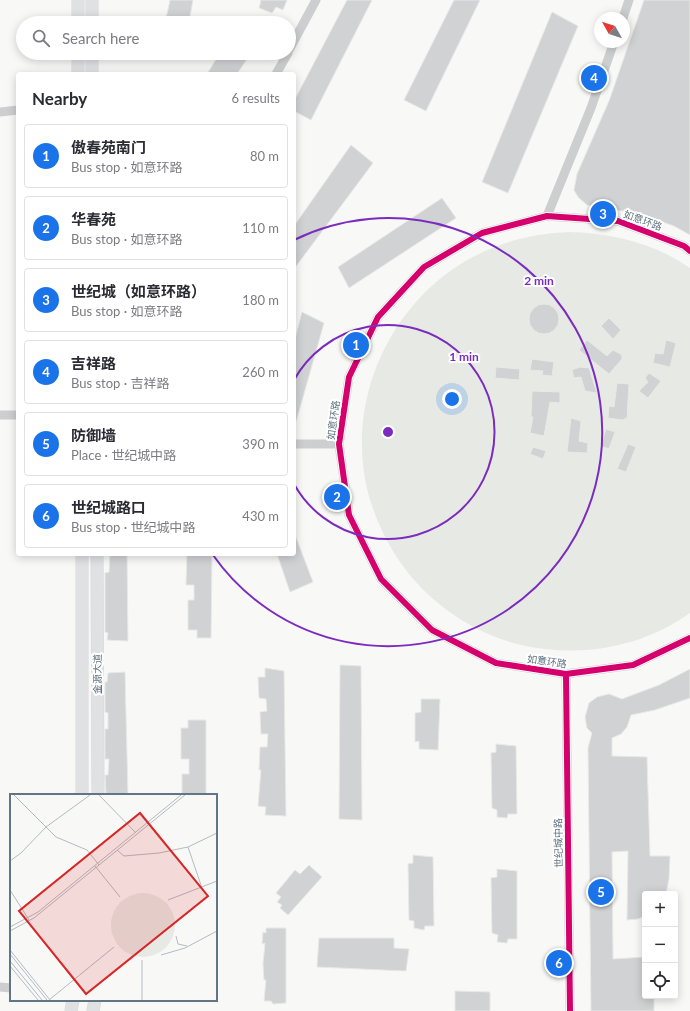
<!DOCTYPE html>
<meta charset="utf-8">
<style>
:root{--surface:#fff;--page:#f2f2f3;--text:#2b2b33;--muted:#7c7c81;--line:#e1e1e2;--accent:#1a73e8}
body{margin:0;font-family:Lato,"Noto Sans SC",sans-serif;background:var(--page);color:var(--text)}
.controls{position:absolute;right:12px;bottom:12px;display:grid;overflow:hidden;border-radius:4px;box-shadow:0 2px 10px #0003}
.controls button{width:36px;height:36px;display:grid;place-items:center;padding:0;border:0;border-bottom:1px solid var(--line);background:var(--surface);color:var(--text);font:20px sans-serif}
.compass{position:absolute;left:594px;top:12px;width:36px;height:36px;border-radius:50%;background:var(--surface);box-shadow:0 2px 10px #0003;rotate:309deg}
.you{position:absolute;left:452px;top:399px;width:14px;height:14px;margin:-10px;border:3px solid #fff;border-radius:50%;background:#1a73e8;box-shadow:0 0 0 6px #1a73e833}
.badge{display:grid;place-items:center;width:26px;height:26px;border-radius:50%;background:var(--accent);color:#fff;font-size:13px;font-weight:700}
.pin{position:absolute;translate:-50% -50%;border:2px solid #fff;box-shadow:0 1px 4px #0006}
.list{margin:0;padding:0;list-style:none}
h2{display:flex;justify-content:space-between;align-items:center;height:52px;margin:0;padding:0 16px;font-size:17px}
h2 small{font-size:13px;font-weight:400;color:var(--muted)}
.list li{display:grid;grid-template-columns:26px 1fr auto;gap:12px;align-items:center;box-sizing:border-box;height:64px;margin:0 8px 8px;padding:0 8px;border:1px solid var(--line);border-radius:4px}
.list b{display:block;font-size:15px;white-space:nowrap}
.list p{margin:0;font-size:13px;white-space:nowrap;color:var(--muted)}
.list em{font-size:13px;font-style:normal;color:var(--muted)}
.icon{flex:none;width:22px;height:22px;fill:none;stroke:currentColor;stroke-width:2;stroke-linecap:round;stroke-linejoin:round}
.map{position:relative;flex:none;width:690px;height:1011px;overflow:hidden}
.search{position:absolute;background:var(--surface);box-shadow:0 2px 10px #0003;left:16px;top:16px;width:280px;height:44px;display:flex;align-items:center;gap:10px;box-sizing:border-box;padding:0 14px;border-radius:22px;color:var(--muted);font-size:15px}
.panel{position:absolute;background:var(--surface);box-shadow:0 2px 10px #0003;left:16px;top:72px;width:280px;height:484px;border-radius:4px}
.map>svg:first-child{display:block}
.green{fill:#e7eae4}
.building{fill:#d0d2d3;stroke:#e8e8e7}
.lines{fill:none;stroke-linecap:round;stroke-linejoin:round}
.secondary-casing{stroke:#d5d6d7;stroke-width:13}
.street{stroke:#cdcecf;stroke-width:9}
.secondary{stroke:#e0e1e2;stroke-width:12}
.cycleway-casing{stroke:#fff;stroke-width:8}
.cycleway{stroke:#d6006c;stroke-width:6}
.ring{fill:none;stroke:#7b2cbf;stroke-width:2}
.labels{text-anchor:middle;stroke-width:4;stroke-linejoin:round;paint-order:stroke}
.street-label{font-size:10px;fill:#627584;stroke:#fff}
.inset-road{fill:none;stroke:#b3bcc2;stroke-width:1}
.view{fill:#d62828;fill-opacity:0.15;stroke:#d62828;stroke-width:2}
.inset-edge{fill:none;stroke:#627584;stroke-width:2}
.centre{fill:#7b2cbf;stroke:#fff;stroke-width:2}
.ring-label{font-size:12px;text-anchor:middle;font-weight:bold;fill:#7b2cbf;stroke:#fff;stroke-width:4;stroke-linejoin:round;paint-order:stroke}
</style>
<div class="map">
<svg width="690" height="1011" viewBox="0 0 690 1011">
<rect width="100%" height="100%" fill="#f8f8f7"/>
<!-- green -->
<path class="green" d="M 569,232 C 612,233 654,243 690,268 L 690,613 C 648,643 596,655 545,649 C 505,645 468,628 438,603 C 406,577 384,542 371,503 C 340,405 391,293 485,251 C 512,239 540,233 569,232 Z"/>
<!-- building -->
<path class="building" d="M 170,0 L 193,0 L 189,22 L 165,23 Z
M 260,0 L 287,0 L 283,10 L 276,7 L 272,13 L 259,8 L 261,1 Z
M 347,0 L 372,0 L 311,120 L 294,111 L 294,101 Z
M 454,0 L 480,0 L 426,111 L 404,100 Z
M 644,0 L 690,0 L 690,235 L 674,226 L 640,214 L 587,205 L 578,197 L 574,190 L 577,174 L 609,101 Z
M 552,12 L 578,26 L 508,193 L 482,182 Z
M 220,53 L 251,53 L 237,74 L 207,74 Z
M 351,145 L 373,163 L 294,269 L 294,226 Z
M 442,198 L 456,218 L 349,288 L 338,267 Z
M529 319a15 15 0 1 1 30 0a15 15 0 1 1-30 0Z
M 302,312 L 324,323 L 296,422 L 294,422 L 294,343 Z
M 609,318 L 621,330 L 613,339 L 601,326 Z
M 587,340 L 607,356 L 613,350 L 622,355 L 622,359 L 609,374 L 579,350 Z
M 666,340 L 676,343 L 670,367 L 653,363 L 655,353 L 663,354 Z
M 532,359 L 554,362 L 552,376 L 542,375 L 543,371 L 530,370 Z
M 496,367 L 520,369 L 519,380 L 495,378 Z
M 580,367 L 589,368 L 597,393 L 585,391 L 581,377 L 574,378 L 572,370 Z
M 649,373 L 661,381 L 648,398 L 639,391 L 648,382 L 645,378 Z
M 617,383 L 629,384 L 627,418 L 622,420 L 608,418 L 609,406 L 614,407 Z
M 532,391 L 560,392 L 560,403 L 550,402 L 544,436 L 530,433 L 533,417 L 531,417 Z
M 571,418 L 581,421 L 579,441 L 588,443 L 587,453 L 567,452 Z
M 606,429 L 615,432 L 609,449 L 601,446 Z
M 628,444 L 636,447 L 626,472 L 617,469 Z
M 533,447 L 546,451 L 543,459 L 530,454 Z
M 294,532 L 313,582 L 290,592 L 277,554 L 294,554 Z
M 110,554 L 127,554 L 128,641 L 107,640 L 108,633 L 105,632 L 105,573 L 109,572 Z
M 187,554 L 212,554 L 211,638 L 197,638 L 197,630 L 188,630 L 188,600 L 194,600 L 194,585 L 186,585 Z
M 340,665 L 361,666 L 362,820 L 339,819 Z
M 265,668 L 284,671 L 286,816 L 265,815 L 266,807 L 258,806 L 261,770 L 259,770 L 260,747 L 267,747 L 268,734 L 261,734 L 260,712 L 267,711 L 266,699 L 259,698 L 258,677 L 265,677 Z
M 690,669 L 690,698 L 655,710 L 631,715 L 627,727 L 621,734 L 612,738 L 612,756 L 647,757 L 650,856 L 670,856 L 669,879 L 666,894 L 645,894 L 645,916 L 638,919 L 627,920 L 628,851 L 612,852 L 613,959 L 645,957 L 645,996 L 654,996 L 654,1011 L 591,1011 L 588,748 L 592,733 L 587,728 L 585,717 L 589,703 L 597,697 L 609,694 L 622,699 L 659,685 Z
M 125,672 L 128,795 L 106,795 L 105,775 L 108,775 L 109,759 L 105,759 L 105,729 L 108,729 L 108,713 L 105,712 L 105,682 L 107,682 L 108,673 Z
M 421,699 L 440,699 L 438,750 L 419,749 L 419,741 L 415,742 L 415,713 L 421,712 Z
M 188,720 L 206,720 L 206,795 L 182,795 L 182,774 L 189,774 L 189,759 L 181,759 L 181,728 L 188,728 Z
M 496,744 L 516,746 L 517,814 L 508,814 L 507,818 L 497,817 L 497,810 L 492,808 L 491,753 L 496,752 Z
M 413,855 L 433,857 L 434,926 L 425,926 L 424,930 L 414,928 L 414,921 L 409,920 L 408,864 L 413,863 Z
M 309,865 L 322,877 L 288,915 L 280,908 L 282,905 L 277,902 L 281,897 L 276,893 L 295,870 L 300,874 Z
M 497,869 L 517,871 L 517,939 L 508,939 L 507,943 L 497,942 L 498,935 L 492,933 L 491,878 L 497,877 Z
M 266,928 L 286,928 L 286,1003 L 273,1004 L 271,1001 L 264,1001 L 266,980 L 264,980 L 263,964 L 265,943 L 262,944 L 263,932 L 266,933 Z
M 319,938 L 394,938 L 394,948 L 409,949 L 406,971 L 317,967 Z
M 455,991 L 490,992 L 490,1011 L 455,1011 Z"/>
<g class="lines">
<!-- secondary casing -->
<g class="secondary-casing">
<path id="secondary" d="M 78,0 L 78,23
M 92,0 L 92,23
M 78,53 L 78,74
M 92,53 L 92,74
M 82,554 L 82,795
M 97,554 L 98,795
M 71,1011 L 73,1000
M 93,1011 L 95,1000"/>
</g>
<!-- street -->
<path class="street" d="M 623,18 L 629,0
M 289,50 L 316,0
M 276,74 L 288,53
M 0,112 L 18,110
M 547,216 L 591,108 L 614,42
M 690,251 L 684,246 L 618,221 L 547,216 L 482,233 L 424,267 L 378,317 L 349,377 L 339,444 L 349,515 L 381,579 L 432,630 L 496,663 L 566,674 L 633,665 L 690,638
M 0,415 L 18,415
M 294,444 L 339,444
M 566,674 L 570,1011
M 0,987 L 11,988"/>
<!-- secondary -->
<use href="#secondary" class="secondary"/>
<!-- cycleway casing -->
<g class="cycleway-casing">
<path id="cycleway" d="M 690,251 L 684,246 L 618,221 L 547,216 L 482,233 L 424,267 L 378,317 L 349,377 L 339,444 L 349,515 L 381,579 L 432,630 L 496,663 L 566,674 L 633,665 L 690,638
M 566,674 L 570,1011"/>
</g>
<!-- cycleway -->
<use href="#cycleway" class="cycleway"/>
</g>
<!-- distance rings -->
<g class="ring">
<path d="M294 380A107 107 0 1 1 294 484"/>
<path d="M294 240A214 214 0 1 1 213 555"/>
</g>
<g class="labels">
<!-- street labels -->
<g class="street-label">
<text transform="translate(643 220) rotate(20)" y="4">如意环路</text>
<text transform="translate(333 420) rotate(-82)" y="4">如意环路</text>
<text transform="translate(547 661) rotate(8)" y="4">如意环路</text>
<text transform="translate(97 674) rotate(-90)" y="4">金源大道</text>
<text transform="translate(558 843) rotate(-91)" y="4">世纪城中路</text>
</g>
</g>
<!-- overview -->
<g transform="translate(10 794)">
<rect width="207" height="207" fill="#f8f8f7"/>
<path d="M101 131a32 32 0 1 1 64 0a32 32 0 1 1-64 0Z" fill="#e7eae4"/>
<path class="inset-road" d="M 4,1 L 46,43 L 77,56 L 89,71M 89,1 L 126,39M 178,53 L 192,94M 107,56 L 114,62 L 149,59 L 178,53 L 207,39M 0,67 L 11,59 L 36,33 L 80,1M 85,72 L 110,103M 0,96 L 19,126M 158,106 L 207,87M 0,133 L 28,118 L 171,1M 0,137 L 24,124 L 175,1M 166,142 L 168,150 L 177,152M 0,156 L 40,206M 0,160 L 37,206M 151,161 L 175,154 L 207,137M 0,167 L 32,206M 0,172 L 28,206M 39,206 L 104,153M 132,206 L 132,166"/>
<path class="view" d="M 130,19 L 198,102 L 76,200 L 9,117 Z"/>
<rect width="207" height="207" class="inset-edge"/>
</g>
<circle cx="388" cy="432" r="6" class="centre"/>
<g class="ring-label">
<text x="539" y="285">2 min</text>
<text x="464" y="361">1 min</text>
</g>
</svg>
<div class="controls">
<button>+</button>
<button>−</button>
<button><svg class="icon" aria-label="locate" viewBox="0 0 24 24"><circle cx="12" cy="12" r="6"/><path d="M12 2v4M12 18v4M2 12h4M18 12h4"/></svg></button>
</div>
<svg class="compass" viewBox="-18 -18 36 36"><path d="M0-13l5 13h-10z" fill="#e53935"/><path d="M0 13l5-13h-10z" fill="#7c7c81"/></svg>
<div class="you"></div>
<div class="pin badge" style="left:356px;top:345px">1</div>
<div class="pin badge" style="left:337px;top:497px">2</div>
<div class="pin badge" style="left:603px;top:214px">3</div>
<div class="pin badge" style="left:594px;top:78px">4</div>
<div class="pin badge" style="left:601px;top:892px">5</div>
<div class="pin badge" style="left:559px;top:963px">6</div>
<div class="search"><svg class="icon" aria-label="search" viewBox="0 0 24 24"><circle cx="10" cy="10" r="6"/><path d="M15 15l6 6"/></svg>Search here</div>
<section class="panel">
<h2>Nearby<small>6 results</small></h2>
<ul class="list">
<li><span class="badge">1</span><div><b>傲春苑南门</b><p>Bus stop · 如意环路</p></div><em>80 m</em></li>
<li><span class="badge">2</span><div><b>华春苑</b><p>Bus stop · 如意环路</p></div><em>110 m</em></li>
<li><span class="badge">3</span><div><b>世纪城（如意环路）</b><p>Bus stop · 如意环路</p></div><em>180 m</em></li>
<li><span class="badge">4</span><div><b>吉祥路</b><p>Bus stop · 吉祥路</p></div><em>260 m</em></li>
<li><span class="badge">5</span><div><b>防御墙</b><p>Place · 世纪城中路</p></div><em>390 m</em></li>
<li><span class="badge">6</span><div><b>世纪城路口</b><p>Bus stop · 世纪城中路</p></div><em>430 m</em></li>
</ul>
</section>
</div>
